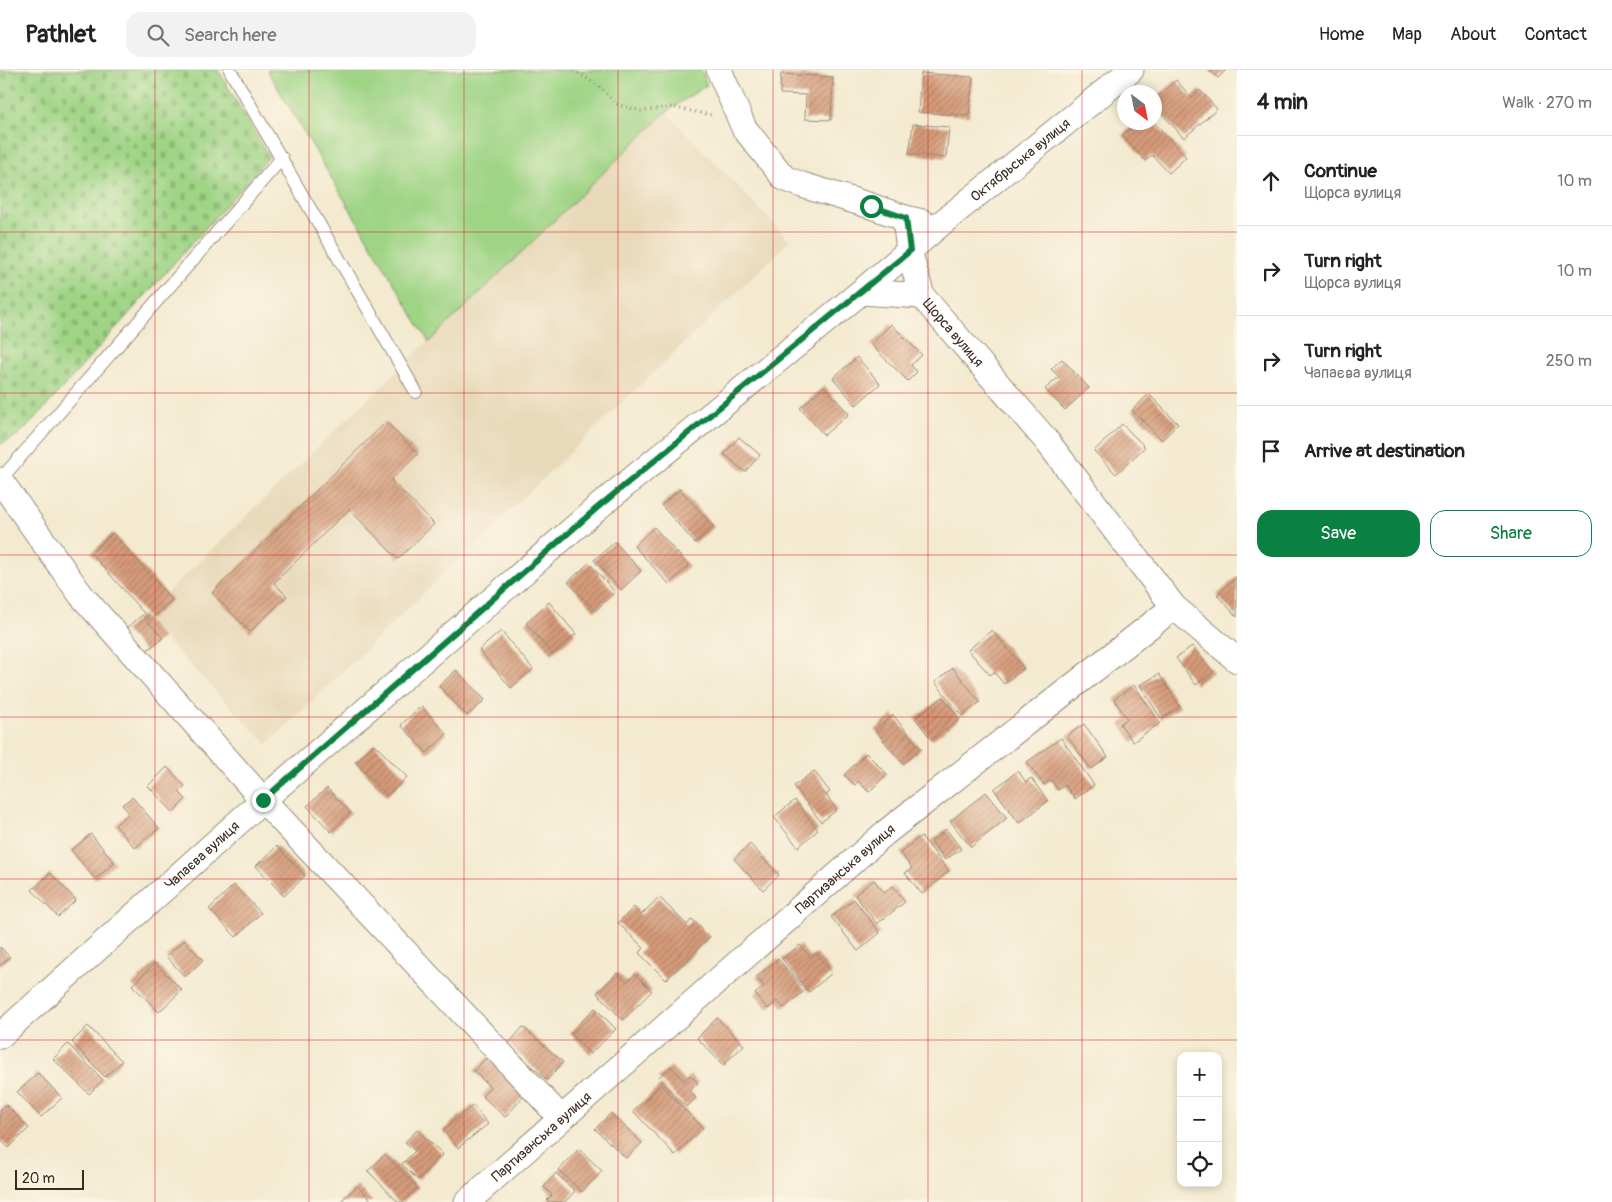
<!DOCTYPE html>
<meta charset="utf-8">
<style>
:root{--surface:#fff;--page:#f2f2f2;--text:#222;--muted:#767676;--line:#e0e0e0;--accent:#0b8043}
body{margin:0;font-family:Pangolin,sans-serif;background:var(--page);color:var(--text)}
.controls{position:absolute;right:15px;bottom:15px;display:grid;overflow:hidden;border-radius:10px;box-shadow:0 2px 8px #0003}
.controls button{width:45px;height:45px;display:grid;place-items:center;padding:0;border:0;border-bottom:1px solid var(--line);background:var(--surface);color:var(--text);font:25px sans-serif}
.compass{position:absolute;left:1117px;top:15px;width:45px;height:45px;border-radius:50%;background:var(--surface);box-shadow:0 2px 8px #0003;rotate:148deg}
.scale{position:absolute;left:15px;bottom:12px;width:69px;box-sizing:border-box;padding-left:5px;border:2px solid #3b2a1e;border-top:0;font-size:14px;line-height:18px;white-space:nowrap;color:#3b2a1e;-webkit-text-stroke:4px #fcf5e5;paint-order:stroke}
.stop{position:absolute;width:15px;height:15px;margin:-11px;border:4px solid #0b8043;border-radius:50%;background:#fff}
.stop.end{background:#0b8043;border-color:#fff;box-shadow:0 1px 5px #0008}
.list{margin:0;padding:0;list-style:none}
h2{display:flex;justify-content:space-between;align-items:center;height:65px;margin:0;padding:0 20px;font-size:21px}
h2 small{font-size:16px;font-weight:400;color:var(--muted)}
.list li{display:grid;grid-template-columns:32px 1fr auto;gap:15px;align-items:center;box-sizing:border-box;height:90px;padding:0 20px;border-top:1px solid var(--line)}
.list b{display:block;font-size:19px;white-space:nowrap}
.list p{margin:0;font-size:16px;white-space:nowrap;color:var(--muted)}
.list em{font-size:16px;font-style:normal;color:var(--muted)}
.actions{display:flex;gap:10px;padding:15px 20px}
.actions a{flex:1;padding:11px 0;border:1px solid var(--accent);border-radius:15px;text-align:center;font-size:18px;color:var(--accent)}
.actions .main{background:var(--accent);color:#fff}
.icon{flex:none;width:28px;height:28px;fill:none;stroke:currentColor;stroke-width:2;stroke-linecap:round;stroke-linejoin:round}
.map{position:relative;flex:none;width:1237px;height:1132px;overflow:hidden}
header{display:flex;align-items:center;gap:30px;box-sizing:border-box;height:70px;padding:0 25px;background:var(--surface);border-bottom:1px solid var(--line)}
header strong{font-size:24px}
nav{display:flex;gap:28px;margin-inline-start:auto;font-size:18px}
.search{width:350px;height:45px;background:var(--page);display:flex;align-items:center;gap:12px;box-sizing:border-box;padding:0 18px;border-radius:15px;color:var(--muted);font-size:19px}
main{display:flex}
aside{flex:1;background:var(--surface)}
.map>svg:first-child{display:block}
.built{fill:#e8d9ba}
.grass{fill:#9fd485;stroke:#6d7f52}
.cemetery{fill:url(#cemetery-stones);stroke:#6d7f52}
.building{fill:url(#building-hatch)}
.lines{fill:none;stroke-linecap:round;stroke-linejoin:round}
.lane-casing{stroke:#978a77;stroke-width:14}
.street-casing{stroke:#978a77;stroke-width:27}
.path{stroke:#978a77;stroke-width:3;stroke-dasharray:1 4;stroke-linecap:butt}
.lane{stroke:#fff;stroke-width:12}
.street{stroke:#fff;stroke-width:25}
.route{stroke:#0b8043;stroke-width:6}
.grid{fill:none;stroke:#d62828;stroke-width:1;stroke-opacity:0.55}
.labels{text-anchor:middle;stroke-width:5;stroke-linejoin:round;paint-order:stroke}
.street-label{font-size:14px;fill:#3b2a1e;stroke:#fcf5e5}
</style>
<header>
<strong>Pathlet</strong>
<div class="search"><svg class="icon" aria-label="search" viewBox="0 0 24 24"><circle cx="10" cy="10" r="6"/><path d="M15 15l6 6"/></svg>Search here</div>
<nav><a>Home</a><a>Map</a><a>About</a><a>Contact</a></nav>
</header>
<main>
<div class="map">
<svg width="1237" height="1132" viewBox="0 0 1237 1132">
<defs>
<pattern id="cemetery-stones" width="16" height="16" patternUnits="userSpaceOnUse" patternTransform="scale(1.25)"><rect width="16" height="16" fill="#9fd485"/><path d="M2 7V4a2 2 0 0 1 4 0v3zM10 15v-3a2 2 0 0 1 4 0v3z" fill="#8ab672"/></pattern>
<pattern id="building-hatch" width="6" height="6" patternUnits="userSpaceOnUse" patternTransform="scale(1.25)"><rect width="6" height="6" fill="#d69b7a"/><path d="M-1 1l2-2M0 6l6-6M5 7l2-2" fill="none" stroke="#af7f63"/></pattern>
</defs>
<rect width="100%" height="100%" fill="#fcf5e5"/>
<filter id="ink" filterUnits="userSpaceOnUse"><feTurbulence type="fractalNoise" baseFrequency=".02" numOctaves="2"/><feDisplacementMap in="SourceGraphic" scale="10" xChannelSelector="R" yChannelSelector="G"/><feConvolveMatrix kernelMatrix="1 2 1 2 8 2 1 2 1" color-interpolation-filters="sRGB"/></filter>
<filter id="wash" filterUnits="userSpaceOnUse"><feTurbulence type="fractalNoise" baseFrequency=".0096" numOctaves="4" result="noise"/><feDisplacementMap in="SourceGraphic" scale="20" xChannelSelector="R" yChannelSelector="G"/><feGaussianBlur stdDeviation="1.12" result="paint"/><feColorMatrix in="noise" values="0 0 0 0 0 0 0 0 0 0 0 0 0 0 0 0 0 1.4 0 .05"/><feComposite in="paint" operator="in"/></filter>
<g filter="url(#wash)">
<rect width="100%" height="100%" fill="#f3ead0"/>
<!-- built -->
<path class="built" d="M 666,42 L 790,171 L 267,674 L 143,546 Z"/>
<!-- grass -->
<path class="grass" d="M 267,0 L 701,0 L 707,15 L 666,42 L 429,272 Z"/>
<!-- cemetery -->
<path class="cemetery" d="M 0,0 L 218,0 L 269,87 L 41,342 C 29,355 17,369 0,374 Z"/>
<g id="blocks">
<!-- building -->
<path class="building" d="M 1209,0 L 1226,0 L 1218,8 Z
M 921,3 L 973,7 L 969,46 L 918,42 Z
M 781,4 L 833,7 L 831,50 L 805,49 L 806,25 L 780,24 Z
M 1176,10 L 1192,28 L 1200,20 L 1217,39 L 1184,68 L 1154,35 L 1154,30 Z
M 1136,52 L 1154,52 L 1186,87 L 1169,103 L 1152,85 L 1145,91 L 1122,65 Z
M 913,54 L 949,57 L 946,88 L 909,84 Z
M 891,254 L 922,285 L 911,295 L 917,302 L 908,311 L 871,275 Z
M 857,287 L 880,314 L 856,335 L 833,308 Z
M 1062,289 L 1089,318 L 1065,340 L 1045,319 L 1059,307 L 1051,299 Z
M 824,316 L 849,344 L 824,365 L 800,338 Z
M 1149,324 L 1178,354 L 1162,370 L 1132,340 Z
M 386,352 L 418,384 L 391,410 L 434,454 L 398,489 L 349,439 L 274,513 L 287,526 L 250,562 L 212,523 Z
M 1122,354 L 1145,377 L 1116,404 L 1094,381 Z
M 739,367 L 760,385 L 745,402 L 724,384 Z
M 680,419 L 714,457 L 695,473 L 661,435 Z
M 654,457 L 689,496 L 669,514 L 634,476 Z
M 113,463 L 172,530 L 150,550 L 91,483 Z
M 615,472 L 641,501 L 621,520 L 594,490 Z
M 589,493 L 615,522 L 595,541 L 568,512 Z
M 1237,506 L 1237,547 L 1217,525 Z
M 549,532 L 576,564 L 552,584 L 526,553 Z
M 142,545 L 163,568 L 145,582 L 125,560 Z
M 992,560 L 1024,598 L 1004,614 L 994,602 L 990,605 L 968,580 Z
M 501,561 L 533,599 L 511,618 L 479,580 Z
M 1192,576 L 1213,602 L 1196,615 L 1176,588 Z
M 953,598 L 980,632 L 962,646 L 935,612 Z
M 456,600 L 485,630 L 467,646 L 439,616 Z
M 1159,604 L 1180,637 L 1161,649 L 1140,615 Z
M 1134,615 L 1160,653 L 1133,672 L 1120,654 L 1127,649 L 1114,629 Z
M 943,627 L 960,649 L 932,670 L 915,648 Z
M 421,636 L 447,664 L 427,683 L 401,655 Z
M 893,645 L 921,679 L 903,694 L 875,660 Z
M 1084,654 L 1108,687 L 1091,699 L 1067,666 Z
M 1061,668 L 1094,715 L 1075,729 L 1065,715 L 1058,720 L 1051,710 L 1044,715 L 1027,692 Z
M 374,674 L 407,707 L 387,726 L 355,692 Z
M 866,683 L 887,704 L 869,722 L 858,711 L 855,715 L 844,705 Z
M 167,697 L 185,716 L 179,722 L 186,729 L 173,742 L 148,716 Z
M 814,701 L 830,722 L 826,725 L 837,740 L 821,752 L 794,716 Z
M 1018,701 L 1026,712 L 1031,708 L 1048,731 L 1019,753 L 994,719 Z
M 327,718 L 351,743 L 331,762 L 307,736 Z
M 986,722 L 1007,748 L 971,777 L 950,751 Z
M 132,727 L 159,758 L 135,778 L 115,755 L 129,743 L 122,735 Z
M 795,730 L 818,760 L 798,777 L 774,747 Z
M 946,759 L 961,779 L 945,790 L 931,771 Z
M 91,764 L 115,793 L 95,809 L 71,780 Z
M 921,766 L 949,801 L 922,824 L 905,803 L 912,798 L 900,783 Z
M 750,774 L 779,805 L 763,820 L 734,789 Z
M 277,776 L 305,806 L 284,826 L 256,796 Z
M 50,803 L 76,830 L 58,847 L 32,820 Z
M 874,810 L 884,823 L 893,816 L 905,832 L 877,854 L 855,825 Z
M 234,815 L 261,843 L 236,867 L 209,839 Z
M 659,827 L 687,855 L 692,849 L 710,867 L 666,910 L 639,883 L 644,878 L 618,853 L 634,837 L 641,845 Z
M 854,829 L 880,863 L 858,881 L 831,847 Z
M 184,870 L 203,890 L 185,907 L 166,886 Z
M 800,875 L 810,887 L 816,883 L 832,903 L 809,922 L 782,889 Z
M 0,877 L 10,887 L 0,896 Z
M 778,889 L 805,920 L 784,938 L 777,931 L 768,939 L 755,924 L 764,916 L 756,907 Z
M 155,893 L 182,920 L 159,942 L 132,915 Z
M 617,903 L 627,912 L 635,904 L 652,921 L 623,950 L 597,923 Z
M 595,938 L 616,959 L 590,984 L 570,963 Z
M 717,948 L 744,975 L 723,995 L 697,968 Z
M 88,956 L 122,991 L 105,1007 L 72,972 Z
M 523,957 L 563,992 L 547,1010 L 508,974 Z
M 68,974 L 103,1010 L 89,1024 L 53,989 Z
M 488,986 L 527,1023 L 505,1047 L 482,1026 L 490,1017 L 474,1001 Z
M 671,996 L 684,1011 L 690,1005 L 698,1013 L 690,1021 L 696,1028 L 686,1037 L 658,1008 Z
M 38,1003 L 62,1028 L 41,1047 L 17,1022 Z
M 661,1015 L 703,1058 L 675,1085 L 633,1041 Z
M 6,1035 L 29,1058 L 9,1078 L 0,1069 L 0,1041 Z
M 473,1035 L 488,1054 L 458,1078 L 443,1060 Z
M 611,1043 L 642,1073 L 626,1088 L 595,1059 Z
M 417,1060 L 443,1084 L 418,1110 L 402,1094 L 415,1081 L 405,1072 Z
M 579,1079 L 602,1101 L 582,1122 L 559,1100 Z
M 385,1084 L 418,1118 L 403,1132 L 398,1132 L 368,1101 Z
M 556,1103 L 575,1121 L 565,1132 L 549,1132 L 547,1130 L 552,1125 L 544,1117 Z
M 357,1116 L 373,1132 L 340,1132 Z"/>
</g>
</g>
<g filter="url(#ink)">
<use href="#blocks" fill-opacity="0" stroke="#978a77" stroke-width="1"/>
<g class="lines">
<!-- lane casing -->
<g class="lane-casing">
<path id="lane" d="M 230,0 L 416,322
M 0,410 L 282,88"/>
</g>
<!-- street casing -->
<g class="street-casing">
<g id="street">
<path d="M 719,0 L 744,58 L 784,108 L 802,115 L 871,136 L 905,148 L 922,152"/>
<path id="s1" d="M 905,148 L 909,181 L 922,226 L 1046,370 L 1174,537"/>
<path d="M 861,222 L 922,226"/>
<path d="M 0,410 L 81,525 L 263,730 L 561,1048"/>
<path id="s2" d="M 0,966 L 263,730 L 597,438 L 861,222 L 938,156 L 1131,0"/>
<path id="s3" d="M 467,1132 L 885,763 L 1174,537 L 1237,590"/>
</g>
</g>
<!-- path -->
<path class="path" d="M 574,0 L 600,17 L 616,34 L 641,41 L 670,37 L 712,45"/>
<!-- lane -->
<use href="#lane" class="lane"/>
<!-- street -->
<use href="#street" class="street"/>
</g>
</g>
<g class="lines" filter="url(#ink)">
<!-- route -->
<path class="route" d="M 263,730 L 597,438 L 910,181 L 906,148 L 871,136"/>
</g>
<!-- grid -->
<path class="grid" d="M 155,0 L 155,1132M 309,0 L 309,1132M 464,0 L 464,1132M 618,0 L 618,1132M 773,0 L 773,1132M 928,0 L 928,1132M 1082,0 L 1082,1132M 0,162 L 1237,162M 0,323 L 1237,323M 0,485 L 1237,485M 0,647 L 1237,647M 0,809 L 1237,809M 0,970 L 1237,970"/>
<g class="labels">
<!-- street labels -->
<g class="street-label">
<text dy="5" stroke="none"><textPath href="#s2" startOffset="1345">Октябрьська вулиця</textPath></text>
<text dy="5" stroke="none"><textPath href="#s1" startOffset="128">Щорса вулиця</textPath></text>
<text dy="5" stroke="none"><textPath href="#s2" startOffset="271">Чапаєва вулиця</textPath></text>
<text dy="5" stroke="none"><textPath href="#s3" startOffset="504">Партизанська вулиця</textPath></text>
<text dy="5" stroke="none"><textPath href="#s3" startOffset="99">Партизанська вулиця</textPath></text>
</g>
</g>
</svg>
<div class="controls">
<button>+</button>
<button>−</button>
<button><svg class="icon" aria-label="locate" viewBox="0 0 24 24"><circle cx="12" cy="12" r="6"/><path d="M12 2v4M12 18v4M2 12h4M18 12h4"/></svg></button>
</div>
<svg class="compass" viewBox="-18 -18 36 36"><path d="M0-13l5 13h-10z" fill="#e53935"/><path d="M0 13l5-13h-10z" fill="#767676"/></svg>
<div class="scale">20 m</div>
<div class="stop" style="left:871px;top:136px"></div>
<div class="stop end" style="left:263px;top:730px"></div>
</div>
<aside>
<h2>4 min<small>Walk · 270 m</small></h2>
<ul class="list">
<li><svg class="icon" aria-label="ahead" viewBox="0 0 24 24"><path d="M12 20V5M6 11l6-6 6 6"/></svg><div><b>Continue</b><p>Щорса вулиця</p></div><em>10 m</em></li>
<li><svg class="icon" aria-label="right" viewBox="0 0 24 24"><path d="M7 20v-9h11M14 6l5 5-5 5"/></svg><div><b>Turn right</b><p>Щорса вулиця</p></div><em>10 m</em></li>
<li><svg class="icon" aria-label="right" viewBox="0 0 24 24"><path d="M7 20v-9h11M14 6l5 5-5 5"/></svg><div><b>Turn right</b><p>Чапаєва вулиця</p></div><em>250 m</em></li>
<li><svg class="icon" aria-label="arrive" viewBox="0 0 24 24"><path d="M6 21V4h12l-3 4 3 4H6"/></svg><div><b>Arrive at destination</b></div></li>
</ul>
<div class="actions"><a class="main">Save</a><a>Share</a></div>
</aside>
</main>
